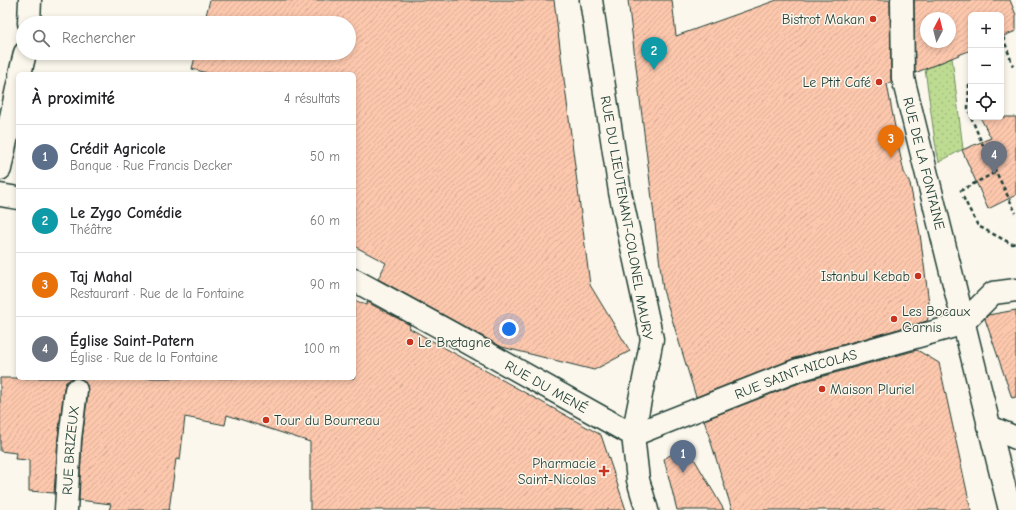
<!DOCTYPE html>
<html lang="fr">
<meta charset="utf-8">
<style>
:root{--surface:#fff;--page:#f2f2f2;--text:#202124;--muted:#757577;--line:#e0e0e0;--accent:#111827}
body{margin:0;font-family:"Comic Neue",sans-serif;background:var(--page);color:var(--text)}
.controls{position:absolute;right:12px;top:12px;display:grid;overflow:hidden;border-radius:6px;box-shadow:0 2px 6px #0003}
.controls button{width:36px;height:36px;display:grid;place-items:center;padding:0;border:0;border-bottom:1px solid var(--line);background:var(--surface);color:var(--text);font:20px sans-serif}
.compass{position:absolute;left:920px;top:12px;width:36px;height:36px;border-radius:50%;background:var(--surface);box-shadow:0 2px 6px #0003;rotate:7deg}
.you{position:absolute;left:509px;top:329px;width:14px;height:14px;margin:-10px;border:3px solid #fff;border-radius:50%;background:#1a73e8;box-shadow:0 0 0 6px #1a73e833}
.badge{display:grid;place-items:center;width:26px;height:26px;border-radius:50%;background:var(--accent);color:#fff;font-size:13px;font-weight:700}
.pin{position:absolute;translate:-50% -33px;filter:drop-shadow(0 1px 2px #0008)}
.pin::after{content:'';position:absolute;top:21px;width:14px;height:12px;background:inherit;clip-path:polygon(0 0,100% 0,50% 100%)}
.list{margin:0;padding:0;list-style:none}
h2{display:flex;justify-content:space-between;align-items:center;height:52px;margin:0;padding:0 16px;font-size:17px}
h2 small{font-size:13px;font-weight:400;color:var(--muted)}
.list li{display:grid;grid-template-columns:26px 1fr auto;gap:12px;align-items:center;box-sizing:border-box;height:64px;padding:0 16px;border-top:1px solid var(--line)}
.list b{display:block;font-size:15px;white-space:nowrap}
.list p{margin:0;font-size:13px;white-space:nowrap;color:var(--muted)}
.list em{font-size:13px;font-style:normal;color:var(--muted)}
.icon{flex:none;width:22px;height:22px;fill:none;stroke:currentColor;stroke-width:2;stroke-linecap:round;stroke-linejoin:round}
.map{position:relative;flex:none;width:1016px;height:510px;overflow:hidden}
.search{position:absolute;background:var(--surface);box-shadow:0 2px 6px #0003;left:16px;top:16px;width:340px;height:44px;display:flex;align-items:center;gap:10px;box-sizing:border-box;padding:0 14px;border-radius:22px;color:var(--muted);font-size:15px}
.panel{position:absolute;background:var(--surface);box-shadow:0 2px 6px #0003;left:16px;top:72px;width:340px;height:308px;border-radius:6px}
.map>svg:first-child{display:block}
.grass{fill:url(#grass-dots);stroke:#6e8c63}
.building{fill:url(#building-hatch);stroke:#1f3d34;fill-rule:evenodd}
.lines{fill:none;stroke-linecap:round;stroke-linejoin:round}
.minor-casing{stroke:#1f3d34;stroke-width:25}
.tertiary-casing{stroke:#1f3d34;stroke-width:25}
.path{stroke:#1f3d34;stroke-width:2.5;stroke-dasharray:4 3;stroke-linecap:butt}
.minor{stroke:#fbf7ec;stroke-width:22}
.tertiary{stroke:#fbf7ec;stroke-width:22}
.poi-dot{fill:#c8321e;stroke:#fbf7ec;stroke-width:1.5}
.labels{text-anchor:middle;stroke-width:3;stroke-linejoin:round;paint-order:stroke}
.poi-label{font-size:14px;fill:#1f3d34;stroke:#fbf7ec;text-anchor:end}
.street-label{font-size:14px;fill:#1f3d34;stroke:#fbf7ec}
</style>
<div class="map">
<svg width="1016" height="510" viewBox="0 0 1016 510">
<defs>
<pattern id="grass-dots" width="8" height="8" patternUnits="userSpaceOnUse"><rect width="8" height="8" fill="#bedb92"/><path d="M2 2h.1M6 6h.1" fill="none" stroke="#a3bd7e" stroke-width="1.8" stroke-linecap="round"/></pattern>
<pattern id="building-hatch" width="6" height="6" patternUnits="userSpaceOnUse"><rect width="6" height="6" fill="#fcc7ad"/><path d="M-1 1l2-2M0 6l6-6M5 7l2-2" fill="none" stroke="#d8ac95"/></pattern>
</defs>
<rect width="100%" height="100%" fill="#fbf7ec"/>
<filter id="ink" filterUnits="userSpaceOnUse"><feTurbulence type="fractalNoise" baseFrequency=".025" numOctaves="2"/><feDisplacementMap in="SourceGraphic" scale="8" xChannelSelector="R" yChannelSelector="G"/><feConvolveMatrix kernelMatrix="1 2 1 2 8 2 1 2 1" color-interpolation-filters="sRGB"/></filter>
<g filter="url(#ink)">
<!-- grass -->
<path class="grass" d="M 952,58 L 963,149 L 939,162 L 935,142 L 925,69 Z"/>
<!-- building -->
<path class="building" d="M 210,0 L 554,0 L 590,285 L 630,351 L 594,370 L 502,347 L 378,279 L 386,263 L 354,246 L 354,74 L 211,74 L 192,69 L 196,53 L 349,53 L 349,23 L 204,23 Z
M 628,0 L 672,0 L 676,36 L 777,0 L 890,0 L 891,83 L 887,84 L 900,154 L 904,172 L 910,184 L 920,234 L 930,311 L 927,321 L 795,358 L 696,397 L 663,290 Z
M 914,0 L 1010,0 L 1016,15 L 1016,31 L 1001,37 L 1001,15 L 971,15 L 971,50 L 915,73 ZM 926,18 L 950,18 L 950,42 L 926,42 Z
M 980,117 L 1016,117 L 1016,195 L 988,209 L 962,150 L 991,138 Z
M 354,300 L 366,305 L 367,302 L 410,325 L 409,328 L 601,435 L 626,510 L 310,510 L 310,442 L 227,415 L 225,425 L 185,417 L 180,460 L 176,459 L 169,510 L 109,510 L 111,504 L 79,500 L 82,440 L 88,392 L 87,385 L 79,378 L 354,378 Z
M 1016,310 L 1016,397 L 1012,398 L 985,319 L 988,315 Z
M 917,350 L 939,363 L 971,510 L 732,510 L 704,420 L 802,382 Z
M 0,378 L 74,378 L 66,382 L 64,388 L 58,438 L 54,493 L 29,491 L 29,460 L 15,459 L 16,453 L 0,451 Z
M 686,445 L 724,510 L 677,510 L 664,459 Z"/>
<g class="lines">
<!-- minor casing -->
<g class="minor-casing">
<g id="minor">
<path d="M 591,0 L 620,192 L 652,339 L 633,435"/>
<path id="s1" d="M 902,0 L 903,78 L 1010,510"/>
<path d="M 29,23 L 30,0"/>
<path d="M 20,74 L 25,53"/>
<path d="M 0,169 L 18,84"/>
<path d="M 988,426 L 1016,438"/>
<path id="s2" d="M 633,435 L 798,370 L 962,324 L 993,293 L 1016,290"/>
<path id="s3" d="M 66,510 L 70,439 L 76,390"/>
</g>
</g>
<!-- tertiary casing -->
<g class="tertiary-casing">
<g id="tertiary">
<path d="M 0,195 L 18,198"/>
<path id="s4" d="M 354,280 L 451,333 L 633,435 L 638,480 L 647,510"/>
</g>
</g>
<!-- path -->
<path class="path" d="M 1003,37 L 1013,66
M 969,84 L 968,108 L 971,115
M 971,117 L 981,141 L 1016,213
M 960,191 L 996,172
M 963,197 L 978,226 L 1012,244 L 1016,243"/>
<!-- minor -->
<use href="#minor" class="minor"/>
<!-- tertiary -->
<use href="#tertiary" class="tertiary"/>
</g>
</g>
<!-- markers -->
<g class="poi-dot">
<circle cx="873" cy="19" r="4"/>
<circle cx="879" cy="82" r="4"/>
<circle cx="918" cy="276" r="4"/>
<circle cx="894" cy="319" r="4"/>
<circle cx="410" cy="342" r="4"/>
<circle cx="822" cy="389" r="4"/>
<circle cx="266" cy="420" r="4"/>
<path d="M602 465h4v4h4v4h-4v4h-4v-4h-4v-4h4z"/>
</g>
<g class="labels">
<!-- poi labels -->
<g class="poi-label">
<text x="865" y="24">Bistrot Makan</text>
<text x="871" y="87">Le Ptit Café</text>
<text x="910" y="281">Istanbul Kebab</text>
<text x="902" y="316" text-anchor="start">Les Bocaux<tspan x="902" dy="16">Garnis</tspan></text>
<text x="418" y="347" text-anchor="start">Le Bretagne</text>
<text x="830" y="394" text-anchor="start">Maison Pluriel</text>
<text x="274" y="425" text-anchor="start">Tour du Bourreau</text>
<text x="596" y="468">Pharmacie<tspan x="596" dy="16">Saint-Nicolas</tspan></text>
</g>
<!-- street labels -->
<g class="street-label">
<text dy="5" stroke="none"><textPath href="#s1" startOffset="166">RUE DE LA FONTAINE</textPath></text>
<text transform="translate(627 218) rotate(80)" y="5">RUE DU LIEUTENANT-COLONEL MAURY</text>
<text dy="5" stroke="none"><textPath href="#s2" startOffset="174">RUE SAINT-NICOLAS</textPath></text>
<text dy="5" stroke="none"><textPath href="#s4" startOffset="220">RUE DU MENÉ</textPath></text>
<text dy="5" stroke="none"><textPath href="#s3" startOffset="60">RUE BRIZEUX</textPath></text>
</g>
</g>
</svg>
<div class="controls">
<button>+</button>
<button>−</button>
<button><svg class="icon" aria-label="locate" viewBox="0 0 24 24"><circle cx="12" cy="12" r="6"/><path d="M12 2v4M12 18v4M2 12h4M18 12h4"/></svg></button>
</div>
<svg class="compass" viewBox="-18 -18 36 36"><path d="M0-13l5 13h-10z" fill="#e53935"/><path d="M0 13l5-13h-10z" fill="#757577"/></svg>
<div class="you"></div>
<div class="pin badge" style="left:683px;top:473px;background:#5c6f8a">1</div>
<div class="pin badge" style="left:654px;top:70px;background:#0f9aa8">2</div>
<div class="pin badge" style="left:891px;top:158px;background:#e8710a">3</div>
<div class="pin badge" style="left:994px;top:174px;background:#6b7280">4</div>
<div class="search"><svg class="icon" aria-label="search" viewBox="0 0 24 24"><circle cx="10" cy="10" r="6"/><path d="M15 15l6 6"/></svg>Rechercher</div>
<section class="panel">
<h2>À proximité<small>4 résultats</small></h2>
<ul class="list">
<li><span class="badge" style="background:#5c6f8a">1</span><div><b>Crédit Agricole</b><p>Banque · Rue Francis Decker</p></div><em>50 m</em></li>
<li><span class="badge" style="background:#0f9aa8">2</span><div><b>Le Zygo Comédie</b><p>Théâtre</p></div><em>60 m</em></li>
<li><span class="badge" style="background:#e8710a">3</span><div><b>Taj Mahal</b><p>Restaurant · Rue de la Fontaine</p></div><em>90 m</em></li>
<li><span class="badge" style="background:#6b7280">4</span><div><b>Église Saint-Patern</b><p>Église · Rue de la Fontaine</p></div><em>100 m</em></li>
</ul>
</section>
</div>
